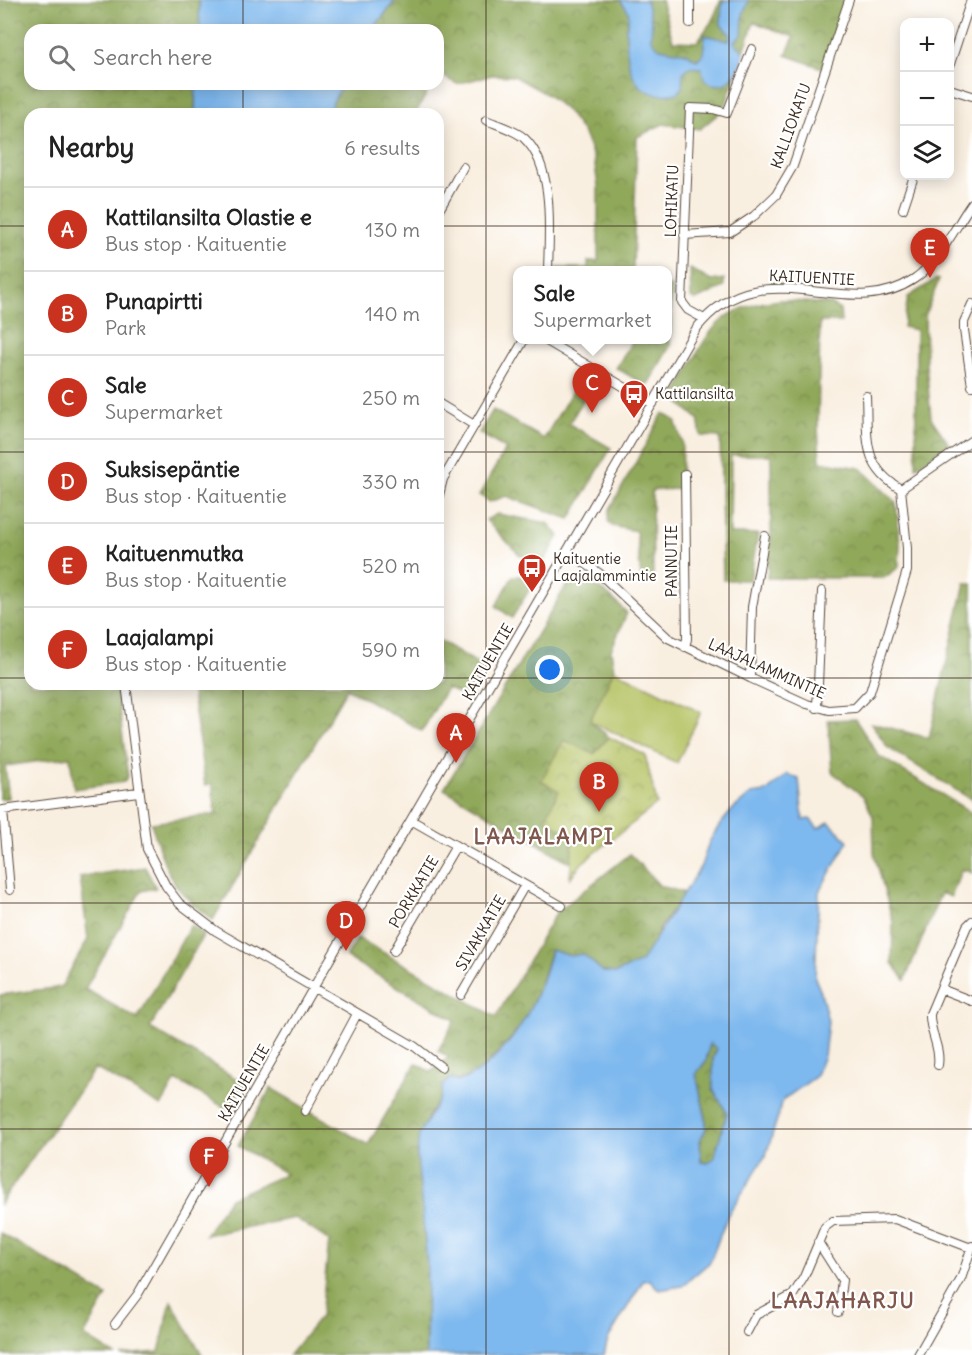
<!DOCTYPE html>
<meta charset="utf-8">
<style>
:root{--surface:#fff;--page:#f6f6f6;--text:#222;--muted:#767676;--line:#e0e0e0;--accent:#c8321e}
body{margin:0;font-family:Delius,sans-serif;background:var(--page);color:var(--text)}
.controls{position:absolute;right:18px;top:18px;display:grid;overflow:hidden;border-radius:12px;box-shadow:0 3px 15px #0003}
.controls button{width:54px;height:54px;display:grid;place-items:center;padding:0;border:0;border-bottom:2px solid var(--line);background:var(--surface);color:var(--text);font:30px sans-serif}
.you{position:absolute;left:550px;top:670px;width:21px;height:21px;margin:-15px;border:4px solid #fff;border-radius:50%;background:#1a73e8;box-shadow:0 0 0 9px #1a73e833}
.badge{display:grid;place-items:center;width:39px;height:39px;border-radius:50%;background:var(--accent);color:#fff;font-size:20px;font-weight:700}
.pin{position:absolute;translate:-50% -50px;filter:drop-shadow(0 2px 3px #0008)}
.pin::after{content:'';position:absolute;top:32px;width:21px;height:18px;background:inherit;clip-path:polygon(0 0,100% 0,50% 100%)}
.popup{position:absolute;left:513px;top:266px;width:159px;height:78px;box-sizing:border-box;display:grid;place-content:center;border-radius:12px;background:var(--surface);filter:drop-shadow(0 2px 4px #0005);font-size:20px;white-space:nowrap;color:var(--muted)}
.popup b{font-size:22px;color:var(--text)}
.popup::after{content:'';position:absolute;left:50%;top:100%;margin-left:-12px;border:12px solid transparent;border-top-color:var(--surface)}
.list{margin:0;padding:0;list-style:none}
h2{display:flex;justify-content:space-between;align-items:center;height:78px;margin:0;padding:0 24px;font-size:26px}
h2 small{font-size:20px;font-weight:400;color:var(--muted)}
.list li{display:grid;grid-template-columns:39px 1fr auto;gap:18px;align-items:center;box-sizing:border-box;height:84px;padding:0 24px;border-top:2px solid var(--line)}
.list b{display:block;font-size:22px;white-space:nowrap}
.list p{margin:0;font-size:20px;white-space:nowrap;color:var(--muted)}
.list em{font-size:20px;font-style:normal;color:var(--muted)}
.icon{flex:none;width:33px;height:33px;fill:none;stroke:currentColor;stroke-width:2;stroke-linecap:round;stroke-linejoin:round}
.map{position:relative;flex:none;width:972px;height:1355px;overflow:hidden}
.search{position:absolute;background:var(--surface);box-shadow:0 3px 15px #0003;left:24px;top:24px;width:420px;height:66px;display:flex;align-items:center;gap:15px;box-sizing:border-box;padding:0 21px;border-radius:18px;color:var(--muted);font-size:22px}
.panel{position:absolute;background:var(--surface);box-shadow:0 3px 15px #0003;left:24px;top:108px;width:420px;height:582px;border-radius:18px}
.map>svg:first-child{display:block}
.forest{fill:url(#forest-crowns);stroke:#66693c;stroke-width:1.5}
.park{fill:url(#park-crowns);stroke:#787641;stroke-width:1.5}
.pitch{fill:#b5c264;stroke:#787641;stroke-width:1.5}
.water{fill:#7db8ee;stroke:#5c7186;stroke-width:1.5;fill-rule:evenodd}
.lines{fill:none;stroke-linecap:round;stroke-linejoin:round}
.minor-casing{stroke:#58483b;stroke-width:10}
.minor{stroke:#fff;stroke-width:8}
.grid{fill:none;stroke:#3b2a1e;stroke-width:1.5;stroke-opacity:0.55}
.labels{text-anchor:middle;stroke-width:4.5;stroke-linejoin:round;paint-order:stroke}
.street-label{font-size:15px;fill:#3b2a1e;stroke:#fff}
.poi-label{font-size:15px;fill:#3b2a1e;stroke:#fff;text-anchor:start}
.district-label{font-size:21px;font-weight:bold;letter-spacing:1.5px;fill:#7f574c;stroke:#fff}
</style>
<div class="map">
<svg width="972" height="1355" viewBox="0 0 972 1355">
<defs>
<pattern id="forest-crowns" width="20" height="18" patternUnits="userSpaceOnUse" patternTransform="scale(1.5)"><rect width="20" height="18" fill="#90a85a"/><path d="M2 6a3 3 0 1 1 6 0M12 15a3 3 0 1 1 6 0" fill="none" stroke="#77894a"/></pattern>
<pattern id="park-crowns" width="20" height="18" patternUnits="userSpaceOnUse" patternTransform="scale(1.5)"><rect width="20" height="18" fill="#b5c264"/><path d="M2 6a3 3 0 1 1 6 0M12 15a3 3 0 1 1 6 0" fill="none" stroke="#949e52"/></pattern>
</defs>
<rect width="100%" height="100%" fill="#fff"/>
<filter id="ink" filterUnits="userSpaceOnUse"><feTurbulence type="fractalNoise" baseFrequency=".0167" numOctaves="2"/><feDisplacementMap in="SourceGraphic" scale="12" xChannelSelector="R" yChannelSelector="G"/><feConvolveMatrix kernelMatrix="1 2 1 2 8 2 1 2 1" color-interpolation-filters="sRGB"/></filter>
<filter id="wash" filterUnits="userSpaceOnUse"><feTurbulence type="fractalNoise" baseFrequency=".008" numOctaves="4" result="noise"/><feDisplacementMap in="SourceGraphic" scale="24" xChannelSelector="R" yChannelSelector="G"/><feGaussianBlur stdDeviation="1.35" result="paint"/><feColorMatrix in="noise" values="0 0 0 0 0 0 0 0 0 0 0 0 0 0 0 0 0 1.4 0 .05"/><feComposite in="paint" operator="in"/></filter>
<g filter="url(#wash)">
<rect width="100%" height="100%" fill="#f9efe0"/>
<!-- forest -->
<path class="forest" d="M 0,0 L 199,0 L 200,30 L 30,30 L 30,84 L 196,84 L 195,114 L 30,114 L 30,684 L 116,685 L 128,776 L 124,782 L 74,789 L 70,757 L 5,766 L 9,798 L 0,799 Z
M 396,0 L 661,0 L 673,41 L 697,42 L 712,21 L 721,0 L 846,0 L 822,68 L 786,55 L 794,37 L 754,22 L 724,109 L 700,129 L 663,124 L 637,137 L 633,270 L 557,270 L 557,268 L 588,268 L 588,261 L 598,261 L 598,186 L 594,159 L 584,134 L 568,112 L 548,95 L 514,76 L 492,75 L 457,84 L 438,74 L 438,30 L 372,30 Z
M 342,84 L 432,84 L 415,114 L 327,114 Z
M 690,269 L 711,281 L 724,279 L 724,287 L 696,300 L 691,298 Z
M 936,279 L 939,280 L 925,315 L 926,364 L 931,418 L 949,444 L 916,467 L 916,330 L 903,327 L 908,297 Z
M 667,286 L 672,286 L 670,346 L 647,386 L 616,368 L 633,340 L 667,340 Z
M 781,300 L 830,304 L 840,310 L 841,322 L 820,322 L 818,428 L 820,461 L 860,468 L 896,502 L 900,544 L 899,567 L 884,578 L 767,578 L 771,534 L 771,455 L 731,455 L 730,534 L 758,534 L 750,580 L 723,580 L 720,437 L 701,436 L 698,419 L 677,401 L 677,391 C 708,336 711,307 781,300 Z
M 583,373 L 595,380 L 569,424 L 611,448 L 570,519 L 506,496 L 490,502 L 479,495 L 506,449 L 479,433 L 493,410 L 544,439 Z
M 663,413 L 675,420 L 682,442 L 681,489 L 652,490 L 653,581 L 641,577 L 636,531 L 612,526 L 608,521 L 609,511 Z
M 497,514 L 548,523 L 559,536 L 545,560 L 520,555 L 486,520 Z
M 513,576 L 538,576 L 512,618 L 496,606 Z
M 577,582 C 601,584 611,597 627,613 L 611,650 L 614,670 L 590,721 L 609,737 L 559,791 L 573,837 L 571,863 L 444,789 L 566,586 Z
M 965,583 L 972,583 L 972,800 L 888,748 L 871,723 L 929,738 Z
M 438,640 L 484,667 L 466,698 L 447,688 L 422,731 L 347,688 L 213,920 C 170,890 166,870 151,823 L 216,814 L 212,784 L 205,785 L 191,684 L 438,684 Z
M 855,719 L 879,756 L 972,813 L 972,873 L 962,869 L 951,897 L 941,893 L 905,980 L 892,963 L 893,922 L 874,853 L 873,817 L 864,797 L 832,772 L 828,720 Z
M 630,854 L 660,886 L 685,893 L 661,926 L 650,951 L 641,962 L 616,973 L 603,972 L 583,954 L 571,956 L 551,950 L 532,1010 L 516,1033 L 477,1074 L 443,1085 L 441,1097 L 428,1116 L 417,1153 L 427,1264 L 426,1355 L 289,1355 L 321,1316 L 329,1241 L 295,1218 L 205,1235 L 230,1198 L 286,1174 L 238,1146 L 271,1088 L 368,1145 L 416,1063 L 431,1072 L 449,1057 L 438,1051 L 455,1020 L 346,957 L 358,938 L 496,1017 L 556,913 Z
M 145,867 L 156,888 L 141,891 L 85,989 L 137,1019 L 191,925 L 204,934 L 150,1028 L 244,1083 L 229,1110 L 176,1080 L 161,1106 L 95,1068 L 0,1204 L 0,995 L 61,987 L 88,939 L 80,877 Z
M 710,1043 L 717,1049 L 713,1058 L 713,1089 L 727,1113 L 714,1158 L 709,1163 L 701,1162 L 700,1139 L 706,1129 L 706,1119 L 696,1074 L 706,1061 Z
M 0,1233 L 107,1296 L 84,1336 L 115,1355 L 0,1355 Z
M 171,1301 L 202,1355 L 121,1355 L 159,1352 Z"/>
<!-- park -->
<path class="park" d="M 609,737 L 645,755 L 657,804 L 582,863 L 570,878 L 573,837 L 545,819 L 559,791 L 541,781 L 564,740 L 594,754 Z"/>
<!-- pitch -->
<path class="pitch" d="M 614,670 L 701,712 L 677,763 L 590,721 Z"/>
<!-- water -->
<path class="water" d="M 199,0 L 396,0 L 372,30 L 200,30 Z
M 620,0 L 646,0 L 652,24 L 651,39 L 655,44 L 660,48 L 686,53 L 697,60 L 703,54 L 705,35 L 729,41 L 730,34 L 721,25 L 722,3 L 726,0 L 749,0 L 743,14 L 742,35 L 734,42 L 744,52 C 741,71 726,95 705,80 L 701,68 L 689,67 L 683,73 L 682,88 L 678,93 C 631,103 626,65 626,29 C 627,24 630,15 628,11 C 626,7 622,4 620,0 Z
M 196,84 L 342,84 L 327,114 L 195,114 Z
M 787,774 L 799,779 L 803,820 L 810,819 L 818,828 L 829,822 L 848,841 L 819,892 L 815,978 L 821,992 L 828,1021 L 824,1056 L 815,1077 L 783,1100 L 766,1155 L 728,1215 L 710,1262 L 682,1286 L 659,1290 L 650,1280 L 643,1281 L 608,1339 L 604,1355 L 426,1355 L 427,1264 L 417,1154 L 419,1134 L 441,1097 L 443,1085 L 451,1078 L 458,1082 C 511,1060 538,1002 551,950 L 571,956 L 583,954 L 603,972 L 616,973 L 641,962 L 701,866 L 709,842 L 719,826 L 733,809 L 751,794 L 766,792 ZM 710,1043 L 717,1049 L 713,1058 L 713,1089 L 727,1113 L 714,1158 L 708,1163 L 701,1162 L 700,1140 L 706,1129 L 706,1119 L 696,1074 L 706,1061 Z"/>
</g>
<g filter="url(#ink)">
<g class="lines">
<!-- minor casing -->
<g class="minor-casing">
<path id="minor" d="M 690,0 L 690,23
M 950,64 L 971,0
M 950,89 L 972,96
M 486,120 C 498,125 515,130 524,138 C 555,167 549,231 548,270
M 903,209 L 914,176
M 438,212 L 463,167
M 684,235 L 730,232 L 754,216 L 776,195 L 793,166 L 849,0
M 972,304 L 964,322 L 964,330 L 972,386
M 704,319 L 688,310 L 682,302 L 690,108 L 713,109 L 727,113 L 752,49
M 545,340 L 653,404
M 866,396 C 868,437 861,466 901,489
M 438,403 L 474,425
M 901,489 L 972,440
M 438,499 L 443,479 L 524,340
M 567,551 L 599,573 L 668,638 L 750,678 L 807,704 L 829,710 L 855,708 L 870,692 L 907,571 L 907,548 L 901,489
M 685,647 L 687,639 L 685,474
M 750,678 L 752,607 L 765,536
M 126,684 L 147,849 L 166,886 L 179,903 L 216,931 L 414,1046 L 441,1067
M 817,708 L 822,591
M 411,820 L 562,906
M 10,890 L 3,810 L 138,792
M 394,951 L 456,846
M 941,989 L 972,1001
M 461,995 L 525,885
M 938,1065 C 941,1047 929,1032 930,1014 L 967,926 L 972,921
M 305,1111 L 357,1014
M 818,1242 L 842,1280 L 838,1312
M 115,1324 L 138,1294 L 319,978 L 696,329 C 762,245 844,326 914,279 C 939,262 955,227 972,203
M 747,1332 L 756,1315 L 793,1295 L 804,1277 L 825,1227 L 833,1221 L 895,1219 L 971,1248
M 918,1355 L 961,1279 L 972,1246"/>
</g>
<!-- minor -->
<use href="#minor" class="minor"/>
</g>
</g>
<!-- grid -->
<path class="grid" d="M 243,0 L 243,30M 486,0 L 486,1355M 729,0 L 729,1355M 243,84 L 243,114M 0,226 L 30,226M 438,226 L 972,226M 0,452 L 30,452M 438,452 L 972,452M 0,678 L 30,678M 438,678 L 972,678M 243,684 L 243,1355M 0,903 L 972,903M 0,1129 L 972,1129"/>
<!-- icons -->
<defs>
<g id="bus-pin" transform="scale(1.5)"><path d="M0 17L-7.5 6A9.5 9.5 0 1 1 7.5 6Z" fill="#c8321e" stroke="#fff"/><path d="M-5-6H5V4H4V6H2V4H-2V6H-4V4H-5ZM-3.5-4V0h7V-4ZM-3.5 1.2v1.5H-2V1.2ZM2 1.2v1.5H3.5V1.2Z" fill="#fff"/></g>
</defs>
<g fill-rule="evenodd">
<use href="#bus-pin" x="634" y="394"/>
<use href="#bus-pin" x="532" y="568"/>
</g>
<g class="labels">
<!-- street labels -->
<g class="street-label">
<text transform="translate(791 126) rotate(-70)" y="5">KALLIOKATU</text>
<text transform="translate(672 201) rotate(-88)" y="5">LOHIKATU</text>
<text transform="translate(812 278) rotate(3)" y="5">KAITUENTIE</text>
<text transform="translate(672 561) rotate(-90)" y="5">PANNUTIE</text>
<text transform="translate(488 662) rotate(-60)" y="5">KAITUENTIE</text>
<text transform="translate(767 669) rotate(24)" y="5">LAAJALAMMINTIE</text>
<text transform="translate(414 892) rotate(-59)" y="5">PORKKATIE</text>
<text transform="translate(481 933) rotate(-60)" y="5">SIVAKKATIE</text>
<text transform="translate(244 1083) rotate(-60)" y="5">KAITUENTIE</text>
</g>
<!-- poi labels -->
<g class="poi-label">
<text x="655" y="399">Kattilansilta</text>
<text x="553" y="564">Kaituentie<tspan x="553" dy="17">Laajalammintie</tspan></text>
</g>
<!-- district labels -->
<g class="district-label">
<text x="544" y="844">LAAJALAMPI</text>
<text x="843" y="1308">LAAJAHARJU</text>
</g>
</g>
</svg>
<div class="controls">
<button>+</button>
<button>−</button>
<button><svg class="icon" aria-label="layers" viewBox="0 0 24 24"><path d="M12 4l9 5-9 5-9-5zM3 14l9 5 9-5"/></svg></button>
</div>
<div class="you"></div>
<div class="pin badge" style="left:456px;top:763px">A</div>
<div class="pin badge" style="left:599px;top:812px">B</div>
<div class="pin badge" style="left:592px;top:413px">C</div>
<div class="popup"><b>Sale</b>Supermarket</div>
<div class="pin badge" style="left:346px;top:951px">D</div>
<div class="pin badge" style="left:930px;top:278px">E</div>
<div class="pin badge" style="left:209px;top:1187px">F</div>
<div class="search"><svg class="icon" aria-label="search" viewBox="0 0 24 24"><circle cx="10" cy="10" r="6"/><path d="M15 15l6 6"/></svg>Search here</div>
<section class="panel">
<h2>Nearby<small>6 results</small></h2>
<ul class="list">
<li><span class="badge">A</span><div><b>Kattilansilta Olastie e</b><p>Bus stop · Kaituentie</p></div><em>130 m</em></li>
<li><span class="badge">B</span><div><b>Punapirtti</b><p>Park</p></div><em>140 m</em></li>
<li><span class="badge">C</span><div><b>Sale</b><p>Supermarket</p></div><em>250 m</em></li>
<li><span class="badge">D</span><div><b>Suksisepäntie</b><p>Bus stop · Kaituentie</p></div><em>330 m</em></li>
<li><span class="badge">E</span><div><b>Kaituenmutka</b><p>Bus stop · Kaituentie</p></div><em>520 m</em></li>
<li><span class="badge">F</span><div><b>Laajalampi</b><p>Bus stop · Kaituentie</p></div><em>590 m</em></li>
</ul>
</section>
</div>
